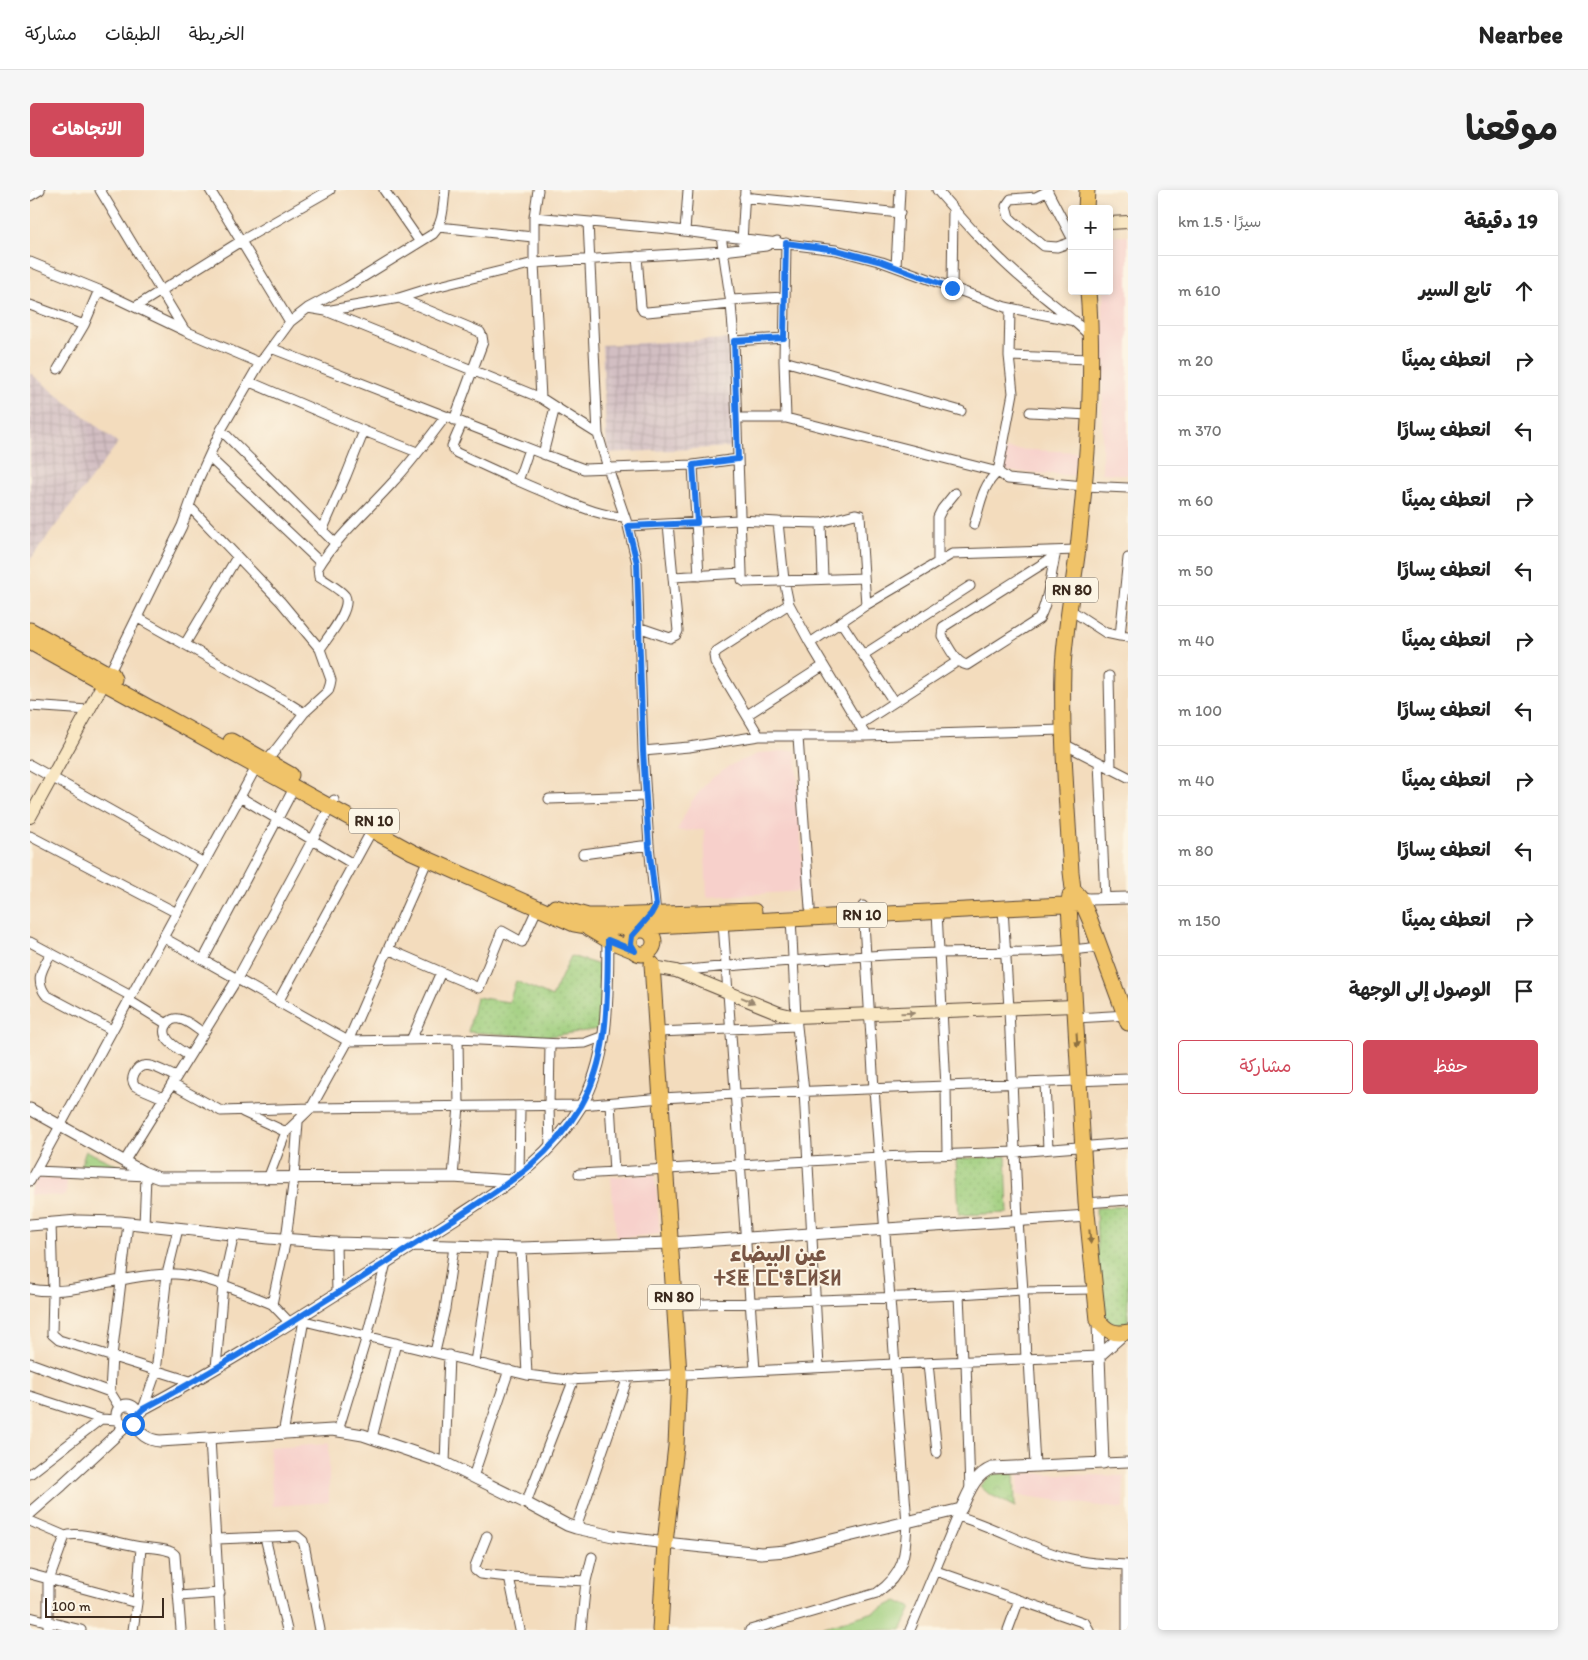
<!DOCTYPE html>
<html lang="ar">
<meta charset="utf-8">
<style>
:root{--surface:#fff;--page:#f6f6f6;--text:#222;--muted:#767676;--line:#e0e0e0;--accent:#d1495b}
body{margin:0;font-family:Itim,"Playpen Sans Arabic","Noto Sans Tifinagh",sans-serif;background:var(--page);color:var(--text);direction:rtl}
.controls{position:absolute;right:15px;top:15px;display:grid;overflow:hidden;border-radius:5px;box-shadow:0 2px 8px #0003}
.controls button{width:45px;height:45px;display:grid;place-items:center;padding:0;border:0;border-bottom:1px solid var(--line);background:var(--surface);color:var(--text);font:25px sans-serif}
.scale{position:absolute;left:15px;bottom:12px;width:119px;box-sizing:border-box;padding-left:5px;border:2px solid #3b2a1e;border-top:0;font-size:14px;line-height:18px;white-space:nowrap;color:#3b2a1e;-webkit-text-stroke:4px #fcf5e5;paint-order:stroke}
.stop{position:absolute;width:15px;height:15px;margin:-11px;border:4px solid #1a73e8;border-radius:50%;background:#fff}
.stop.end{background:#1a73e8;border-color:#fff;box-shadow:0 1px 5px #0008}
.list{margin:0;padding:0;list-style:none}
h2{display:flex;justify-content:space-between;align-items:center;height:65px;margin:0;padding:0 20px;font-size:21px}
h2 small{font-size:16px;font-weight:400;color:var(--muted)}
.list li{display:grid;grid-template-columns:32px 1fr auto;gap:15px;align-items:center;box-sizing:border-box;height:70px;padding:0 20px;border-top:1px solid var(--line)}
.list b{display:block;font-size:19px;white-space:nowrap}
.list em{font-size:16px;font-style:normal;color:var(--muted)}
.actions{display:flex;gap:10px;padding:15px 20px}
.actions a{flex:1;padding:11px 0;border:1px solid var(--accent);border-radius:5px;text-align:center;font-size:18px;color:var(--accent)}
.actions .main{background:var(--accent);color:#fff}
.icon{flex:none;width:28px;height:28px;fill:none;stroke:currentColor;stroke-width:2;stroke-linecap:round;stroke-linejoin:round}
.map{position:relative;flex:none;width:1098px;height:1440px;overflow:hidden;direction:ltr;border-radius:5px}
header{display:flex;align-items:center;gap:30px;box-sizing:border-box;height:70px;padding:0 25px;background:var(--surface);border-bottom:1px solid var(--line)}
header strong{font-size:24px}
nav{display:flex;gap:28px;margin-inline-start:auto;font-size:18px}
.intro{display:flex;align-items:center;justify-content:space-between;box-sizing:border-box;height:120px;padding:0 30px}
h1{margin:0;font-size:35px}
.button{padding:12px 22px;border-radius:5px;background:var(--accent);color:#fff;font-size:18px;font-weight:700}
main{display:flex;gap:30px;padding:0 30px}
aside{flex:1;background:var(--surface);border-radius:5px;box-shadow:0 2px 8px #0003}
.map>svg:first-child{display:block}
.built{fill:#f7d0cb}
.industrial{fill:url(#industrial-grid)}
.grass{fill:url(#grass-tufts);stroke:#6c7c4d}
.park{fill:url(#park-crowns);stroke:#6c7c4d}
.garden{fill:url(#garden-dots);stroke:#6c7c4d}
.pitch{fill:#9dcd7c;stroke:#6c7c4d}
.lines{fill:none;stroke-linecap:round;stroke-linejoin:round}
.pedestrian-casing{stroke:#574536;stroke-width:9}
.minor-casing{stroke:#574536;stroke-width:11}
.tertiary-casing{stroke:#574536;stroke-width:13}
.secondary-casing{stroke:#574536;stroke-width:14}
.primary-casing{stroke:#574536;stroke-width:17}
.pedestrian{stroke:#fff;stroke-width:7}
.minor{stroke:#fff;stroke-width:9}
.tertiary{stroke:#fff;stroke-width:11}
.secondary{stroke:#f9e7c3;stroke-width:12}
.primary{stroke:#f0c369;stroke-width:15}
.oneway{fill:#9a8870}
.oneway2{fill:#8c6f40}
.route{stroke:#1a73e8;stroke-width:6}
.labels{text-anchor:middle;stroke-width:4;stroke-linejoin:round;paint-order:stroke}
.shield{fill:#fcf5e5;stroke:#75675a;stroke-width:1}
.shield-label{font-size:15px;font-weight:bold;fill:#3b2a1e}
.district-label{font-size:21px;font-weight:bold;fill:#785544;stroke:#fcf5e5}
</style>
<header>
<strong>Nearbee</strong>
<nav><a>الخريطة</a><a>الطبقات</a><a>مشاركة</a></nav>
</header>
<div class="intro"><h1>موقعنا</h1><a class="button">الاتجاهات</a></div>
<main>
<aside>
<h2>19 دقيقة<small>سيرًا · 1.5 km</small></h2>
<ul class="list">
<li><svg class="icon" aria-label="ahead" viewBox="0 0 24 24"><path d="M12 20V5M6 11l6-6 6 6"/></svg><div><b>تابع السير</b></div><em>610 m</em></li>
<li><svg class="icon" aria-label="right" viewBox="0 0 24 24"><path d="M7 20v-9h11M14 6l5 5-5 5"/></svg><div><b>انعطف يمينًا</b></div><em>20 m</em></li>
<li><svg class="icon" aria-label="left" viewBox="0 0 24 24"><path d="M17 20v-9H6M10 6l-5 5 5 5"/></svg><div><b>انعطف يسارًا</b></div><em>370 m</em></li>
<li><svg class="icon" aria-label="right" viewBox="0 0 24 24"><path d="M7 20v-9h11M14 6l5 5-5 5"/></svg><div><b>انعطف يمينًا</b></div><em>60 m</em></li>
<li><svg class="icon" aria-label="left" viewBox="0 0 24 24"><path d="M17 20v-9H6M10 6l-5 5 5 5"/></svg><div><b>انعطف يسارًا</b></div><em>50 m</em></li>
<li><svg class="icon" aria-label="right" viewBox="0 0 24 24"><path d="M7 20v-9h11M14 6l5 5-5 5"/></svg><div><b>انعطف يمينًا</b></div><em>40 m</em></li>
<li><svg class="icon" aria-label="left" viewBox="0 0 24 24"><path d="M17 20v-9H6M10 6l-5 5 5 5"/></svg><div><b>انعطف يسارًا</b></div><em>100 m</em></li>
<li><svg class="icon" aria-label="right" viewBox="0 0 24 24"><path d="M7 20v-9h11M14 6l5 5-5 5"/></svg><div><b>انعطف يمينًا</b></div><em>40 m</em></li>
<li><svg class="icon" aria-label="left" viewBox="0 0 24 24"><path d="M17 20v-9H6M10 6l-5 5 5 5"/></svg><div><b>انعطف يسارًا</b></div><em>80 m</em></li>
<li><svg class="icon" aria-label="right" viewBox="0 0 24 24"><path d="M7 20v-9h11M14 6l5 5-5 5"/></svg><div><b>انعطف يمينًا</b></div><em>150 m</em></li>
<li><svg class="icon" aria-label="arrive" viewBox="0 0 24 24"><path d="M6 21V4h12l-3 4 3 4H6"/></svg><div><b>الوصول إلى الوجهة</b></div></li>
</ul>
<div class="actions"><a class="main">حفظ</a><a>مشاركة</a></div>
</aside>
<div class="map">
<svg width="1098" height="1440" viewBox="0 0 1098 1440">
<defs>
<pattern id="industrial-grid" width="8" height="8" patternUnits="userSpaceOnUse" patternTransform="scale(1.25)"><rect width="8" height="8" fill="#d2bec2"/><path d="M0 4h8M4 0v8" fill="none" stroke="#b5a3a6"/></pattern>
<pattern id="grass-tufts" width="24" height="20" patternUnits="userSpaceOnUse" patternTransform="scale(1.25)"><rect width="24" height="20" fill="#9dcd7c"/><path d="M3 7l-1-3M5 7V3M7 7l1-3M15 17l-1-3M17 17v-4M19 17l1-3" fill="none" stroke="#88b06b"/></pattern>
<pattern id="park-crowns" width="20" height="18" patternUnits="userSpaceOnUse" patternTransform="scale(1.25)"><rect width="20" height="18" fill="#9dcd7c"/><path d="M2 6a3 3 0 1 1 6 0M12 15a3 3 0 1 1 6 0" fill="none" stroke="#88b06b"/></pattern>
<pattern id="garden-dots" width="8" height="8" patternUnits="userSpaceOnUse" patternTransform="scale(1.25)"><rect width="8" height="8" fill="#9dcd7c"/><path d="M2 2h.1M6 6h.1" fill="none" stroke="#88b06b" stroke-width="1.8" stroke-linecap="round"/></pattern>
</defs>
<rect width="100%" height="100%" fill="#fcf5e5"/>
<filter id="ink" filterUnits="userSpaceOnUse"><feTurbulence type="fractalNoise" baseFrequency=".02" numOctaves="2"/><feDisplacementMap in="SourceGraphic" scale="10" xChannelSelector="R" yChannelSelector="G"/><feConvolveMatrix kernelMatrix="1 2 1 2 8 2 1 2 1" color-interpolation-filters="sRGB"/></filter>
<filter id="wash" filterUnits="userSpaceOnUse"><feTurbulence type="fractalNoise" baseFrequency=".0096" numOctaves="4" result="noise"/><feDisplacementMap in="SourceGraphic" scale="20" xChannelSelector="R" yChannelSelector="G"/><feGaussianBlur stdDeviation="1.12" result="paint"/><feColorMatrix in="noise" values="0 0 0 0 0 0 0 0 0 0 0 0 0 0 0 0 0 1.4 0 .05"/><feComposite in="paint" operator="in"/></filter>
<g filter="url(#wash)">
<rect width="100%" height="100%" fill="#f3dcbd"/>
<!-- built -->
<path class="built" d="M 1079,45 L 1098,46 L 1098,285 L 1072,283 L 1073,101 L 1079,101 Z
M 976,259 L 1053,262 L 1052,286 L 974,281 L 972,280 Z
M 766,560 L 774,701 L 677,707 L 674,640 L 647,641 L 661,612 L 679,590 L 703,574 L 730,563 Z
M 625,984 L 630,1044 L 586,1048 L 581,987 Z
M 7,988 L 37,989 L 36,1006 L 0,1005 L 0,1002 Z
M 299,1253 L 299,1312 L 243,1316 L 239,1257 Z
M 989,1283 L 1094,1286 L 1093,1319 L 987,1305 Z"/>
<!-- industrial -->
<path class="industrial" d="M 699,149 L 704,257 L 577,263 L 572,155 Z
M 0,183 L 88,253 L 0,370 Z"/>
<!-- grass -->
<path class="grass" d="M 56,961 L 91,977 L 50,976 Z"/>
<!-- park -->
<path class="park" d="M 984,1283 L 985,1317 L 959,1304 L 950,1296 L 961,1284 Z"/>
<!-- garden -->
<path class="garden" d="M 541,766 L 573,776 L 569,839 L 514,847 L 438,842 L 446,807 L 479,812 L 486,791 L 522,807 Z
M 976,966 L 978,1023 L 929,1025 L 926,969 Z
M 1098,1016 L 1098,1133 L 1090,1136 L 1076,1129 L 1069,1114 L 1066,1018 Z"/>
<!-- pitch -->
<path class="pitch" d="M 867,1411 L 882,1418 L 871,1440 L 784,1440 L 844,1422 Z"/>
</g>
<g filter="url(#ink)">
<g class="lines">
<!-- pedestrian casing -->
<g class="pedestrian-casing">
<path id="pedestrian" d="M 929,1105 L 993,1101 L 1065,1100"/>
</g>
<!-- minor casing -->
<g class="minor-casing">
<path id="minor" d="M 70,0 L 155,141 L 230,173
M 180,0 L 260,132
M 354,0 L 390,52
M 907,0 C 933,30 959,60 989,86 C 1012,107 1038,124 1060,146
M 1017,0 L 1042,48
M 1018,1 L 1006,7 L 981,9 L 976,16 L 979,27 L 983,31 L 1014,56 L 1027,57 L 1042,52
M 0,6 L 10,0
M 714,7 L 870,23
M 504,27 L 508,0
M 558,32 L 568,244 L 578,278 L 598,336 L 607,373 L 613,561 L 619,655 L 626,724
M 409,37 L 503,47
M 655,41 L 658,0
M 691,46 L 806,60 L 852,72 L 975,117 L 1045,131
M 712,52 L 715,0
M 756,53 L 754,171 L 756,228
M 607,66 L 611,117 L 613,121 L 617,122 L 701,114
M 0,72 L 69,100 L 155,141
M 866,77 L 870,0
M 922,98 L 923,19
M 369,108 L 450,142 L 452,146 L 453,152 L 424,230
M 701,110 L 755,107
M 0,115 L 54,135
M 105,117 L 211,51 L 300,0
M 278,118 L 296,121 L 511,208
M 296,121 L 369,108 L 401,98 L 504,73 L 693,61 L 736,56 L 747,51
M 704,151 L 754,148
M 241,158 L 513,264 L 525,217 L 511,208 L 504,73 L 504,27 L 639,39 L 691,46 L 701,114 L 704,151 L 712,383 L 643,387
M 979,166 L 1059,169
M 754,171 L 931,221
M 28,179 L 54,135 L 69,100
M 220,192 L 334,241 L 387,262
M 525,217 L 568,244
M 1000,222 L 1059,225
M 706,228 L 756,228 L 968,282 L 978,289 L 1054,296 L 1098,298
M 432,233 L 422,256 L 423,260 L 427,263 C 459,278 491,293 524,306 C 547,315 569,326 594,327
M 191,240 L 306,354
M 513,264 L 554,279 L 663,275 L 669,386
M 179,267 L 291,373
M 663,275 L 708,269
M 488,291 L 499,259
M 159,316 L 251,412 L 290,459 L 301,490 L 300,495 L 298,501 L 274,523
M 748,332 L 791,333 L 825,324 L 830,325 L 836,415
M 791,333 L 793,388
M 944,335 C 950,316 952,295 968,282 L 983,203 L 979,166 L 980,119
M 598,336 L 709,330 L 748,332 L 754,390 L 759,414 L 780,453 L 836,546
M 292,341 L 316,286 L 334,241
M 1025,366 L 913,437 L 912,446 C 918,455 925,473 937,475 L 1009,429 C 1018,413 1021,385 1025,366 L 1026,361
M 1098,368 L 1090,446 L 1098,447
M 908,371 L 908,327 L 912,319 L 925,303
M 712,383 L 712,390 L 715,392 L 834,388
M 1039,419 L 1076,443 L 1090,446
M 108,428 L 255,511 L 274,523 L 237,571
M 811,432 L 864,512
M 608,437 L 640,448 L 646,445 L 648,441 L 638,334
M 780,453 L 836,415 L 922,364 L 1047,360
M 155,454 L 207,367
M 290,459 C 297,448 322,419 315,406 C 311,400 295,391 289,387 L 288,378 C 307,346 338,320 363,292 C 382,272 399,248 416,226
M 833,465 L 940,396
M 80,482 L 152,336 L 169,288 L 191,240 L 230,173 L 260,132 L 278,118 L 317,97 L 403,44 C 414,32 413,16 415,0
M 1079,486 L 1081,579
M 0,516 L 58,520
M 717,525 L 793,476
M 829,535 L 928,471
M 729,546 L 685,472 L 684,465 L 687,461 L 759,414
M 768,547 L 780,718
M 1034,554 L 1098,587
M 613,561 L 659,557 L 729,546 L 836,546 L 1033,540
M 1069,572 L 1075,709
M 0,575 L 174,673
M 210,607 L 323,674
M 519,609 L 616,606
M 0,646 L 147,723
M 553,664 L 619,655
M 973,718 L 979,819 L 988,1031 L 993,1101 L 996,1169
M 907,722 L 916,897 L 917,964
M 761,728 L 766,827 L 774,901 L 789,1177
M 693,733 L 725,1180
M 134,748 L 318,851 L 428,849 L 532,854 L 555,853 L 574,846
M 0,752 L 101,806
M 358,759 L 398,669
M 21,763 C 13,778 4,790 16,805 L 82,840
M 173,770 L 264,598
M 648,781 C 734,772 821,766 907,763 C 961,762 1016,764 1070,757
M 411,782 L 449,798 L 472,741 L 492,752 L 507,719
M 98,810 L 137,834
M 248,812 L 342,640
M 1046,828 L 1098,825
M 628,842 L 766,836
M 520,854 L 519,916 L 520,958
M 159,866 C 149,859 126,848 138,833 C 140,830 145,828 149,829 C 157,830 166,838 173,843
M 1015,893 L 1018,959
M 142,894 L 191,921 L 281,918 L 318,851 L 358,759 L 411,782 L 381,850
M 133,908 L 105,896 C 102,891 102,889 104,884 C 112,866 132,881 146,887
M 580,913 L 584,982
M 213,922 L 256,942
M 94,972 L 207,789 L 304,610
M 6,981 L 118,986
M 549,984 L 850,967 L 985,962 L 1098,953
M 489,985 L 490,917
M 239,986 L 256,942 L 281,918 L 551,915 L 632,908 L 705,904 L 1098,889
M 423,987 L 429,916 L 428,849
M 0,991 L 229,572
M 1056,1013 L 1098,1010
M 21,1033 L 23,1102 L 22,1144 L 29,1150 L 163,1192
M 114,1035 L 116,986
M 306,1053 L 307,1103
M 491,1058 L 497,1185
M 0,1099 C 31,1105 60,1095 91,1090 C 105,1087 121,1085 136,1084 C 169,1082 211,1102 242,1114 L 256,1049 L 264,987 L 268,932
M 242,1114 L 260,1133
M 645,1115 L 929,1105 L 932,1171
M 266,1129 L 497,1185 L 538,1190 L 864,1174 L 1069,1166
M 405,1162 L 415,1119 L 424,1057
M 999,1169 L 1005,1275
M 936,1171 L 940,1302
M 445,1172 L 463,1058
M 0,1173 L 80,1202 L 90,1218
M 898,1173 L 907,1263
M 186,1178 L 193,1094 L 204,1044
M 80,1202 L 82,1166 L 98,1034
M 0,1206 L 71,1229 L 88,1230
M 113,1219 L 126,1182 L 137,1084 L 148,1039
M 308,1241 L 337,1146 L 356,1073
M 253,1244 L 274,1130
M 180,1248 L 191,1440
M 342,1248 L 366,1153
M 415,1273 L 419,1165
M 1073,1273 L 1098,1272
M 0,1284 L 71,1229
M 443,1287 L 479,1180
M 496,1313 L 544,1189
M 928,1326 C 964,1337 997,1356 1033,1367 C 1054,1373 1076,1374 1098,1375
M 0,1331 L 35,1346 L 18,1393 L 18,1440
M 546,1338 L 598,1187
M 35,1346 C 51,1340 93,1355 112,1357 C 121,1358 131,1358 139,1361 C 143,1362 143,1363 145,1365 L 151,1440
M 457,1346 L 445,1376 L 445,1380 L 450,1384 L 479,1387
M 235,1347 L 257,1440
M 187,1349 L 267,1346 L 273,1351 L 275,1359 L 290,1440
M 906,1381 L 1055,1433 L 1059,1440
M 0,1384 L 107,1413
M 149,1406 L 190,1403
M 0,1427 L 51,1440
M 103,1440 L 107,1413 L 111,1357
M 490,1440 L 479,1387 L 556,1391
M 551,1440 L 556,1391 L 562,1367
M 720,1440 L 847,1403 C 875,1383 875,1365 877,1333 L 844,899 L 833,716
M 880,1440 L 929,1323
M 978,1440 L 989,1410
M 1097,1440 L 1097,1375"/>
</g>
<!-- tertiary casing -->
<g class="tertiary-casing">
<path id="tertiary" d="M 1050,707 L 1059,709 L 1098,708
M 0,919 L 113,982 L 129,988 L 423,987 L 481,991
M 0,1035 L 48,1031 L 90,1032 L 238,1048 L 306,1053 L 491,1058 L 640,1053 L 1058,1026
M 1068,1130 L 1069,1166 L 1096,1142
M87 1225a10 10 0 1 1 20 0a10 10 0 1 1-20 0Z
M 107,1225 L 113,1219 C 188,1179 259,1134 330,1089 C 363,1068 396,1047 429,1026 C 479,993 519,969 551,916 C 580,866 577,806 578,750
M 103,1234 C 111,1244 117,1250 130,1251 L 302,1240 L 315,1242 L 333,1245 L 415,1273 L 496,1313 L 537,1335 L 546,1338 L 583,1346 L 635,1353 L 731,1363 L 756,1361 L 931,1319 C 939,1303 944,1285 962,1278 L 1073,1273 L 1069,1166
M 0,1323 L 32,1295 L 96,1236"/>
</g>
<!-- secondary casing -->
<g class="secondary-casing">
<path id="secondary" d="M 1079,33 L 1098,32
M 0,627 L 73,494
M 623,777 L 646,781 L 749,823 L 766,827 L 1044,816"/>
</g>
<!-- primary casing -->
<g class="primary-casing">
<path id="primary" d="M 1056,19 L 1057,0
M 1058,101 C 1065,185 1057,275 1048,358 C 1043,398 1035,438 1033,478 C 1031,546 1037,614 1041,682 L 1043,699 L 1050,707 L 1060,730 L 1098,833
M 0,440 L 75,482
M 0,452 L 72,492
M 78,495 L 84,489 L 82,484 L 77,482 L 73,483 L 71,487 L 73,494 L 78,495 L 382,662 L 544,734 C 571,740 598,736 625,736 L 1052,714
M 201,551 L 261,585
M 1040,705 L 1039,715 L 1056,1013 L 1068,1130 C 1076,1141 1084,1145 1098,1142
M 525,717 L 558,726 L 576,726 L 724,721
M 558,738 L 578,750 L 605,761
M600 752a12 12 0 1 1 24 0a12 12 0 1 1-24 0Z
M 622,774 L 649,1184 L 646,1256 L 635,1353 L 630,1440"/>
</g>
<!-- pedestrian -->
<use href="#pedestrian" class="pedestrian"/>
<!-- minor -->
<use href="#minor" class="minor"/>
<!-- tertiary -->
<use href="#tertiary" class="tertiary"/>
<!-- secondary -->
<use href="#secondary" class="secondary"/>
<!-- primary -->
<use href="#primary" class="primary"/>
</g>
<!-- one-way arrows -->
<defs><path id="oneway-solid" d="M-6-.8H1V-3.2L6.5 0L1 3.2V.8H-6Z" transform="scale(1.25)"/></defs>
<g class="oneway">
<use href="#oneway-solid" transform="translate(718 810) rotate(23)"/>
<use href="#oneway-solid" transform="translate(878 823) rotate(-2)"/>
</g>
<g class="oneway2">
<use href="#oneway-solid" transform="translate(1047 850) rotate(86)"/>
<use href="#oneway-solid" transform="translate(1060 1047) rotate(85)"/>
</g>
</g>
<g class="lines" filter="url(#ink)">
<!-- route -->
<path class="route" d="M 103,1234 L 107,1225 L 113,1219 C 189,1179 261,1132 333,1087 C 365,1067 397,1046 429,1026 C 479,993 519,969 551,916 C 580,866 577,806 578,750 L 605,761 L 601,754 L 602,746 L 621,724 L 626,715 L 619,656 L 613,561 L 607,373 L 598,336 L 667,333 L 663,275 L 708,269 L 704,151 L 754,148 L 756,53 L 806,60 L 852,72 L 922,98"/>
</g>
<g class="labels">
<!-- shield labels -->
<g class="shield">
<rect x="1016" y="387.5" width="52" height="25" rx="4"/>
<rect x="319" y="618.5" width="50" height="25" rx="4"/>
<rect x="807" y="712.5" width="50" height="25" rx="4"/>
<rect x="618" y="1094.5" width="52" height="25" rx="4"/>
</g>
<g class="shield-label">
<text x="1042" y="405">RN 80</text>
<text x="344" y="636">RN 10</text>
<text x="832" y="730">RN 10</text>
<text x="644" y="1112">RN 80</text>
</g>
<!-- district labels -->
<g class="district-label">
<text x="748" y="1071">عين البيضاء<tspan x="748" dy="24">ⵜⵉⵟ ⵎⵎ'ⴻⵎⵍⵉⵍ</tspan></text>
</g>
</g>
</svg>
<div class="controls">
<button>+</button>
<button>−</button>
</div>
<div class="scale">100 m</div>
<div class="stop" style="left:103px;top:1234px"></div>
<div class="stop end" style="left:922px;top:98px"></div>
</div>
</main>
